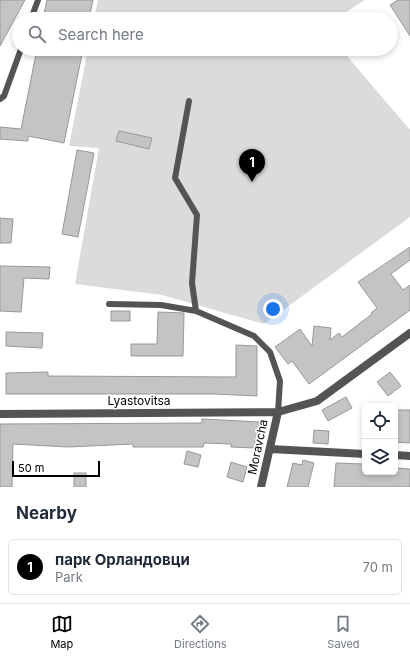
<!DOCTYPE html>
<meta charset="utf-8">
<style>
:root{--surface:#fff;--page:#f6f6f7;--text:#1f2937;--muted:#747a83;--line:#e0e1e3;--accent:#000}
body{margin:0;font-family:Inter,sans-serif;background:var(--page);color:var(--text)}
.controls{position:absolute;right:12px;bottom:12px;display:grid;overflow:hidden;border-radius:6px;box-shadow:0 2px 6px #0003}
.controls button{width:36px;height:36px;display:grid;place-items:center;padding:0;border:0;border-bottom:1px solid var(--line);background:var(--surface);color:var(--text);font:20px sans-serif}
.scale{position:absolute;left:12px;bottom:10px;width:88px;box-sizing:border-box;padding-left:4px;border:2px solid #000;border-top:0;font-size:11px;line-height:14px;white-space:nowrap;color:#000;-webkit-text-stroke:3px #fff;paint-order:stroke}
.you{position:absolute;left:273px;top:309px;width:14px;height:14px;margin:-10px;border:3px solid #fff;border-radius:50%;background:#1a73e8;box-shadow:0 0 0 6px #1a73e833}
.badge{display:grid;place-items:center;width:26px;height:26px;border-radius:50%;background:var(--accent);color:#fff;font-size:13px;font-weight:700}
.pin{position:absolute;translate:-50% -33px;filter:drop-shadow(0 1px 2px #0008)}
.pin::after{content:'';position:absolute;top:21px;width:14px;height:12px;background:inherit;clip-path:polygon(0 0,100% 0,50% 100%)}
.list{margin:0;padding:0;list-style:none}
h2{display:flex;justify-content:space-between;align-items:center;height:52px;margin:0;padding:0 16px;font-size:17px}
h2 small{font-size:13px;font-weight:400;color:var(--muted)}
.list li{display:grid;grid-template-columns:26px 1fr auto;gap:12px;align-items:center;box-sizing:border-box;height:56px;margin:0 8px 8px;padding:0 8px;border:1px solid var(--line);border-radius:6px}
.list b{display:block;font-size:15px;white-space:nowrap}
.list p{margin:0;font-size:13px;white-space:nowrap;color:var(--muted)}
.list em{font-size:13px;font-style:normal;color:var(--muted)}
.icon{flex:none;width:22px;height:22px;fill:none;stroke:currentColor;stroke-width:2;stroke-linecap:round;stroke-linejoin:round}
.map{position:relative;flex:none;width:410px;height:487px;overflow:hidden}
.search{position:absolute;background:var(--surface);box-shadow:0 2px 6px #0003;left:12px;right:12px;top:12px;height:44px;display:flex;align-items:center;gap:10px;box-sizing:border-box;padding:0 14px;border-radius:22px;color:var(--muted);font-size:15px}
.sheet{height:116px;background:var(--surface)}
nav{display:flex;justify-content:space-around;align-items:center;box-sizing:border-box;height:56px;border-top:1px solid var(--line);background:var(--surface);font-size:11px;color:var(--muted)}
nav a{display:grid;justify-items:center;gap:2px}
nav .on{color:var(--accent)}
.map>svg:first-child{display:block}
.green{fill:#dbdbdb}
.building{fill:#c4c4c4;stroke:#989898}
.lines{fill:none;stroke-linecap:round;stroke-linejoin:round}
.service{stroke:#545454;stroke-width:6}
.minor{stroke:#545454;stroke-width:8}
.labels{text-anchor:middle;stroke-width:3;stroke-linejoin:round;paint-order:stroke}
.street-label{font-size:12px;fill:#000;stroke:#fff}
</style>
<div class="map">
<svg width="410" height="487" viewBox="0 0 410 487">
<rect width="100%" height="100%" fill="#fff"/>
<!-- green -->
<path class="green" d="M 98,0 L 365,0 L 335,19 L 94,19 Z
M 88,49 L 341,49 L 410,130 L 410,217 L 264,324 L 162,295 L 75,284 L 99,148 L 69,146 Z"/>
<!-- building -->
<path class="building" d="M 0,0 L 25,0 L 0,46 Z
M 47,0 L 93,0 L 89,19 L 43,19 Z
M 398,0 L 410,0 L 410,36 L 390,5 Z
M 37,49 L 83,49 L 64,143 L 28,136 L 28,141 L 0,139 L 0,127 L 21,129 Z
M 119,131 L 152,138 L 149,149 L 116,141 Z
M 77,150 L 94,153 L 78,237 L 62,234 Z
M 0,218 L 13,219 L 11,243 L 0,243 Z
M 410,247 L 410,260 L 391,274 L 403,290 L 410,285 L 410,310 L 309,384 L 292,361 L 288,364 L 275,347 L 300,329 L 312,346 L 314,326 L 331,328 L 330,340 L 339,333 L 342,337 L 372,314 L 371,313 L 377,308 L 358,282 Z
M 0,266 L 50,267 L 49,279 L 24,278 L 21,312 L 0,311 Z
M 111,311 L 130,311 L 130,321 L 111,321 Z
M 158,312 L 184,313 L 183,356 L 131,356 L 131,344 L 157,344 Z
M 6,332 L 43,333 L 42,348 L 6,346 Z
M 236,345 L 257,346 L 257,396 L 215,394 L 6,394 L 6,373 L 48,372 L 48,376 L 236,377 Z
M 390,372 L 401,386 L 388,396 L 377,382 Z
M 346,397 L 352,408 L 328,421 L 322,410 Z
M 395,410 L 410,410 L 410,443 L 395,442 Z
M 202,419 L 260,422 L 260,441 L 255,440 L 255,448 L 231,447 L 231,444 L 204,443 L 203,447 L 133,447 L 133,444 L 68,447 L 13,444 L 12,487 L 0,487 L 0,424 L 202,423 Z
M 314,430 L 329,431 L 328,444 L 313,443 Z
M 187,451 L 201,455 L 198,467 L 184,464 Z
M 303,460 L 314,463 L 308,487 L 287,487 L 293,463 L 302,465 Z
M 231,462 L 247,467 L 243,482 L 227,477 Z
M 336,463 L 363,464 L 363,472 L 395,472 L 395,468 L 410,469 L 410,487 L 334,487 Z
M 74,473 L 86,473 L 86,487 L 74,487 Z"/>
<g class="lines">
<!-- service -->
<path class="service" d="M 31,19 L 38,0
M 0,99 L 4,96 L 21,49
M 189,101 L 175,178 L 197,215 L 192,283 L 196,311
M 109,304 L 161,305 L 196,311 L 254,336 L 270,352 L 280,381 L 278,412"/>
<!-- minor -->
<path class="minor" d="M 0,414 L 278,412 L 317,401 L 410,333
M 270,449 L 365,454
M 395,455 L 410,456
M 261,487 L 278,412"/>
</g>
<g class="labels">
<!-- street labels -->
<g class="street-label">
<text x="139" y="405">Lyastovitsa</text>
<text transform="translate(258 447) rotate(-78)" y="4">Moravcha</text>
</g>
</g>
</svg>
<div class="controls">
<button><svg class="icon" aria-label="locate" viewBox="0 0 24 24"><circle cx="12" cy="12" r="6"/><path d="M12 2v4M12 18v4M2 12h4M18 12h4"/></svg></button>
<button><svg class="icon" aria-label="layers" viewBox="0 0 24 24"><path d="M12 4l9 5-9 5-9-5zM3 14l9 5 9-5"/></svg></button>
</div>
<div class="scale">50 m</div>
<div class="you"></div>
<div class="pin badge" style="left:252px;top:182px">1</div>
<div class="search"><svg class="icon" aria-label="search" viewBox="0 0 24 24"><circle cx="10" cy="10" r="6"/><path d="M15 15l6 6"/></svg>Search here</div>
</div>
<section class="sheet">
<h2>Nearby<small></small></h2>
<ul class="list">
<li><span class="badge">1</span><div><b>парк Орландовци</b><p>Park</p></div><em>70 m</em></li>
</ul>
</section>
<nav>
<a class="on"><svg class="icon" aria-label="map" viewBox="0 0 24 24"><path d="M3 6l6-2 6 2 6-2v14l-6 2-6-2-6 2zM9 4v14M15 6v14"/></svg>Map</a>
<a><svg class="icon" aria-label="directions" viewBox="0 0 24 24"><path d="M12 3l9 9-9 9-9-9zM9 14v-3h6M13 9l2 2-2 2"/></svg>Directions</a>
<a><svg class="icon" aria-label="saved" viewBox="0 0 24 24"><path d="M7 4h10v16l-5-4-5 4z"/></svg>Saved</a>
</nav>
